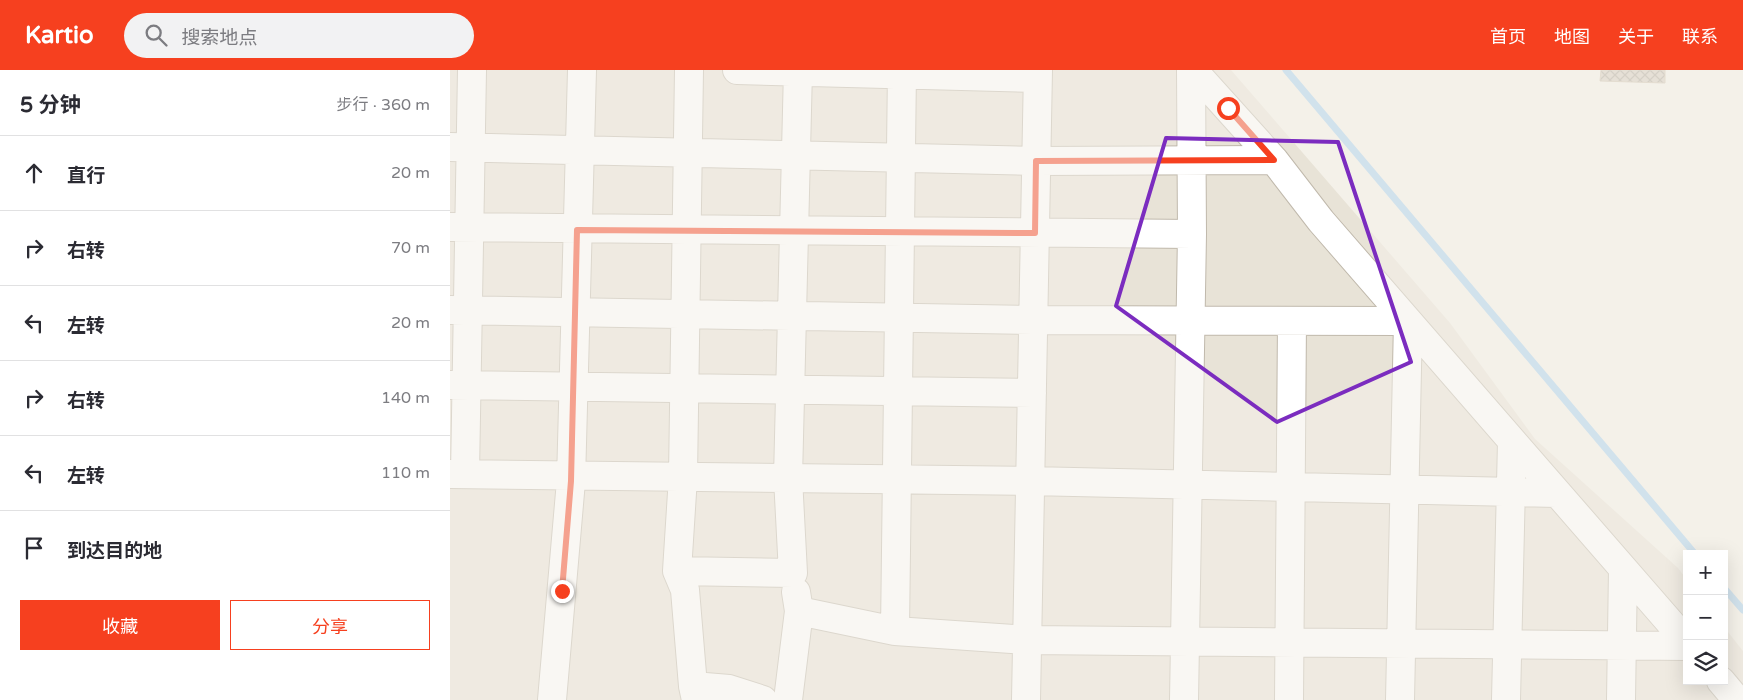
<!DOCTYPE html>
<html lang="zh">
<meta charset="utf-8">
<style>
:root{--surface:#fff;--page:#f2f2f3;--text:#2b2b33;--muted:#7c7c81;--line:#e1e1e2;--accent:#f6401f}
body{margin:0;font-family:"Varela Round","Noto Sans SC",sans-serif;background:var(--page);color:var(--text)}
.controls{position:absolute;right:15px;bottom:15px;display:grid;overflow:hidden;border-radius:0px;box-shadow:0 5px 20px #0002}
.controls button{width:45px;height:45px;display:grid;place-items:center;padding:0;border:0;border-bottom:1px solid var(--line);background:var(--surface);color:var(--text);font:25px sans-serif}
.stop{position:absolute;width:15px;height:15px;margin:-11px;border:4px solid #f6401f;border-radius:50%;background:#fff}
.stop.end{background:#f6401f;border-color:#fff;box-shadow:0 1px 5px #0008}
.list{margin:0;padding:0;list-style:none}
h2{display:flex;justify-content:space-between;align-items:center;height:65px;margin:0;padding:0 20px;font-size:21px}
h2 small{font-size:16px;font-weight:400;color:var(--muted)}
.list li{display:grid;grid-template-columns:32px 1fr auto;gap:15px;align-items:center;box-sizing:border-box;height:75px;padding:0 20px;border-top:1px solid var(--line)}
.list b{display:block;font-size:19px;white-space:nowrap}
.list em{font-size:16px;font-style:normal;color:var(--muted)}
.actions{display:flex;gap:10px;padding:15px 20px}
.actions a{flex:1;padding:11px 0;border:1px solid var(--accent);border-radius:0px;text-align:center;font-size:18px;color:var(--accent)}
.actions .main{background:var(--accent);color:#fff}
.icon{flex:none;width:28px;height:28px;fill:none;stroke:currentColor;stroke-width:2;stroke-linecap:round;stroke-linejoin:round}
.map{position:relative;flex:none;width:1293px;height:630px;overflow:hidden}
header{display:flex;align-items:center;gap:30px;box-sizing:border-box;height:70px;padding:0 25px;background:var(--accent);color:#fff}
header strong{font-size:24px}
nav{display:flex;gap:28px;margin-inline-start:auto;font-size:18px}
.search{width:350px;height:45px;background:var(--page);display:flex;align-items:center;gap:12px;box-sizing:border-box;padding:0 18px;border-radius:28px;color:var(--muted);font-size:19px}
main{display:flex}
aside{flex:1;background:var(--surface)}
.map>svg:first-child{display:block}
.residential{fill:#e8e3d7}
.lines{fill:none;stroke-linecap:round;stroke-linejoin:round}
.stream{stroke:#a7d1ef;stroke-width:7}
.building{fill:url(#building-cross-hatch);stroke:#d0c5b2}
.minor-casing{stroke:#c0b9ac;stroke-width:30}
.minor{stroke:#fff;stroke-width:28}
.route{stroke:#f6401f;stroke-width:6}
.marked{fill:none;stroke:#7b2cbf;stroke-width:4;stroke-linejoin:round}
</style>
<header>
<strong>Kartio</strong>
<div class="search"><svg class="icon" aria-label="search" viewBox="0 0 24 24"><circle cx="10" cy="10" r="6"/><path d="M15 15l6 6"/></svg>搜索地点</div>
<nav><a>首页</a><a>地图</a><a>关于</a><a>联系</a></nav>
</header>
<main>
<aside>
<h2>5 分钟<small>步行 · 360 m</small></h2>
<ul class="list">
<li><svg class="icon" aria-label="ahead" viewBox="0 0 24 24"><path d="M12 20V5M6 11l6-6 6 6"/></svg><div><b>直行</b></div><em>20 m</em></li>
<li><svg class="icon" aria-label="right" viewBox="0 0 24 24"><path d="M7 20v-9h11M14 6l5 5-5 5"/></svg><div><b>右转</b></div><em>70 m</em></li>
<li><svg class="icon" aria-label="left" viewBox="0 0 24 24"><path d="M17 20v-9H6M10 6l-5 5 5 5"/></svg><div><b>左转</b></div><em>20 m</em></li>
<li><svg class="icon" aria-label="right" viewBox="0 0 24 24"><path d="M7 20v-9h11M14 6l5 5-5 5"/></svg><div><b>右转</b></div><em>140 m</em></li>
<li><svg class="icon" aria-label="left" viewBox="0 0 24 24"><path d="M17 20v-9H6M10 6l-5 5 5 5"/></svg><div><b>左转</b></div><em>110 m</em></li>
<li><svg class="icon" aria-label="arrive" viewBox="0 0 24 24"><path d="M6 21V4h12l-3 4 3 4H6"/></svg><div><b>到达目的地</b></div></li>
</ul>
<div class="actions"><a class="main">收藏</a><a>分享</a></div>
</aside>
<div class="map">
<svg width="1293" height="630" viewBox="0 0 1293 630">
<defs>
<pattern id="building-cross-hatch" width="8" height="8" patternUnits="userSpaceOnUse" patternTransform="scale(1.25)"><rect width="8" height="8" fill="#d6cdbf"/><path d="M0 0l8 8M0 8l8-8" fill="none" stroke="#b0a89c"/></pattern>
</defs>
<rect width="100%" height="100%" fill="#f4f1e9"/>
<!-- residential -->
<path class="residential" d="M 0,0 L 781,0 L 1000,253 L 1085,369 L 1228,498 L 1237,510 L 1237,611 L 1274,611 L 1274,557 L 1293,581 L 1293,630 L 0,630 Z"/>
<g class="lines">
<!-- stream -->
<path class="stream" d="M 836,0 L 1245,484
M 1274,518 L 1293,540"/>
</g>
<!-- building -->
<path class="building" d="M 1151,0 L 1215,0 L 1215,13 L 1150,11 Z"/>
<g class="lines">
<!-- minor casing -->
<g class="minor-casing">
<path id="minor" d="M 239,0 L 233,407 L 227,501 L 235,520 L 243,616 L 246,630
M 287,0 L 587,8
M 741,0 L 742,164
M 743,0 L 824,90 L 871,151 L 1237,572
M 0,77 L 586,91 L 824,90
M 0,157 L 742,164 L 734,630
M 0,240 L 583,250 L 958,251 L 950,630
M 0,315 L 582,323
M 0,404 L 580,411 L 1107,423
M 15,404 L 22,0
M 227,501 L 343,503 L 338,408 L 348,0
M 349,541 L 445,561 L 577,570 L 1237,576
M 445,561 L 452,0
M 1271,611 L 1287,630
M 243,616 L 279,619 L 313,630
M 102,630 L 121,411 L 132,0
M 338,630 L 349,541 L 346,522
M 576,630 L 588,0
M 839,630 L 842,251
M 1056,630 L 1062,371
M 1171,630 L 1173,499"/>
</g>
<!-- minor -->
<use href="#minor" class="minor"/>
</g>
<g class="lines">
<!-- route -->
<path class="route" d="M 112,521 L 121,411 L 127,160 L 585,163 L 586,91 L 824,90 L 778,38"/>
</g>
<!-- marked area -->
<path d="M0 0H1293V630H0ZM 716,68 L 888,72 L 961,292 L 827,352 L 666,236 Z" fill="#f4f1e9" fill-opacity=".55" fill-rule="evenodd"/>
<path class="marked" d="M 716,68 L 888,72 L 961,292 L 827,352 L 666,236 Z"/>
</svg>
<div class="controls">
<button>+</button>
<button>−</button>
<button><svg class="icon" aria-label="layers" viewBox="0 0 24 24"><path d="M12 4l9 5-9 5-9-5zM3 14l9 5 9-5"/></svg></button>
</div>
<div class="stop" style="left:778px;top:38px"></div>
<div class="stop end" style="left:112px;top:521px"></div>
</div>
</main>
